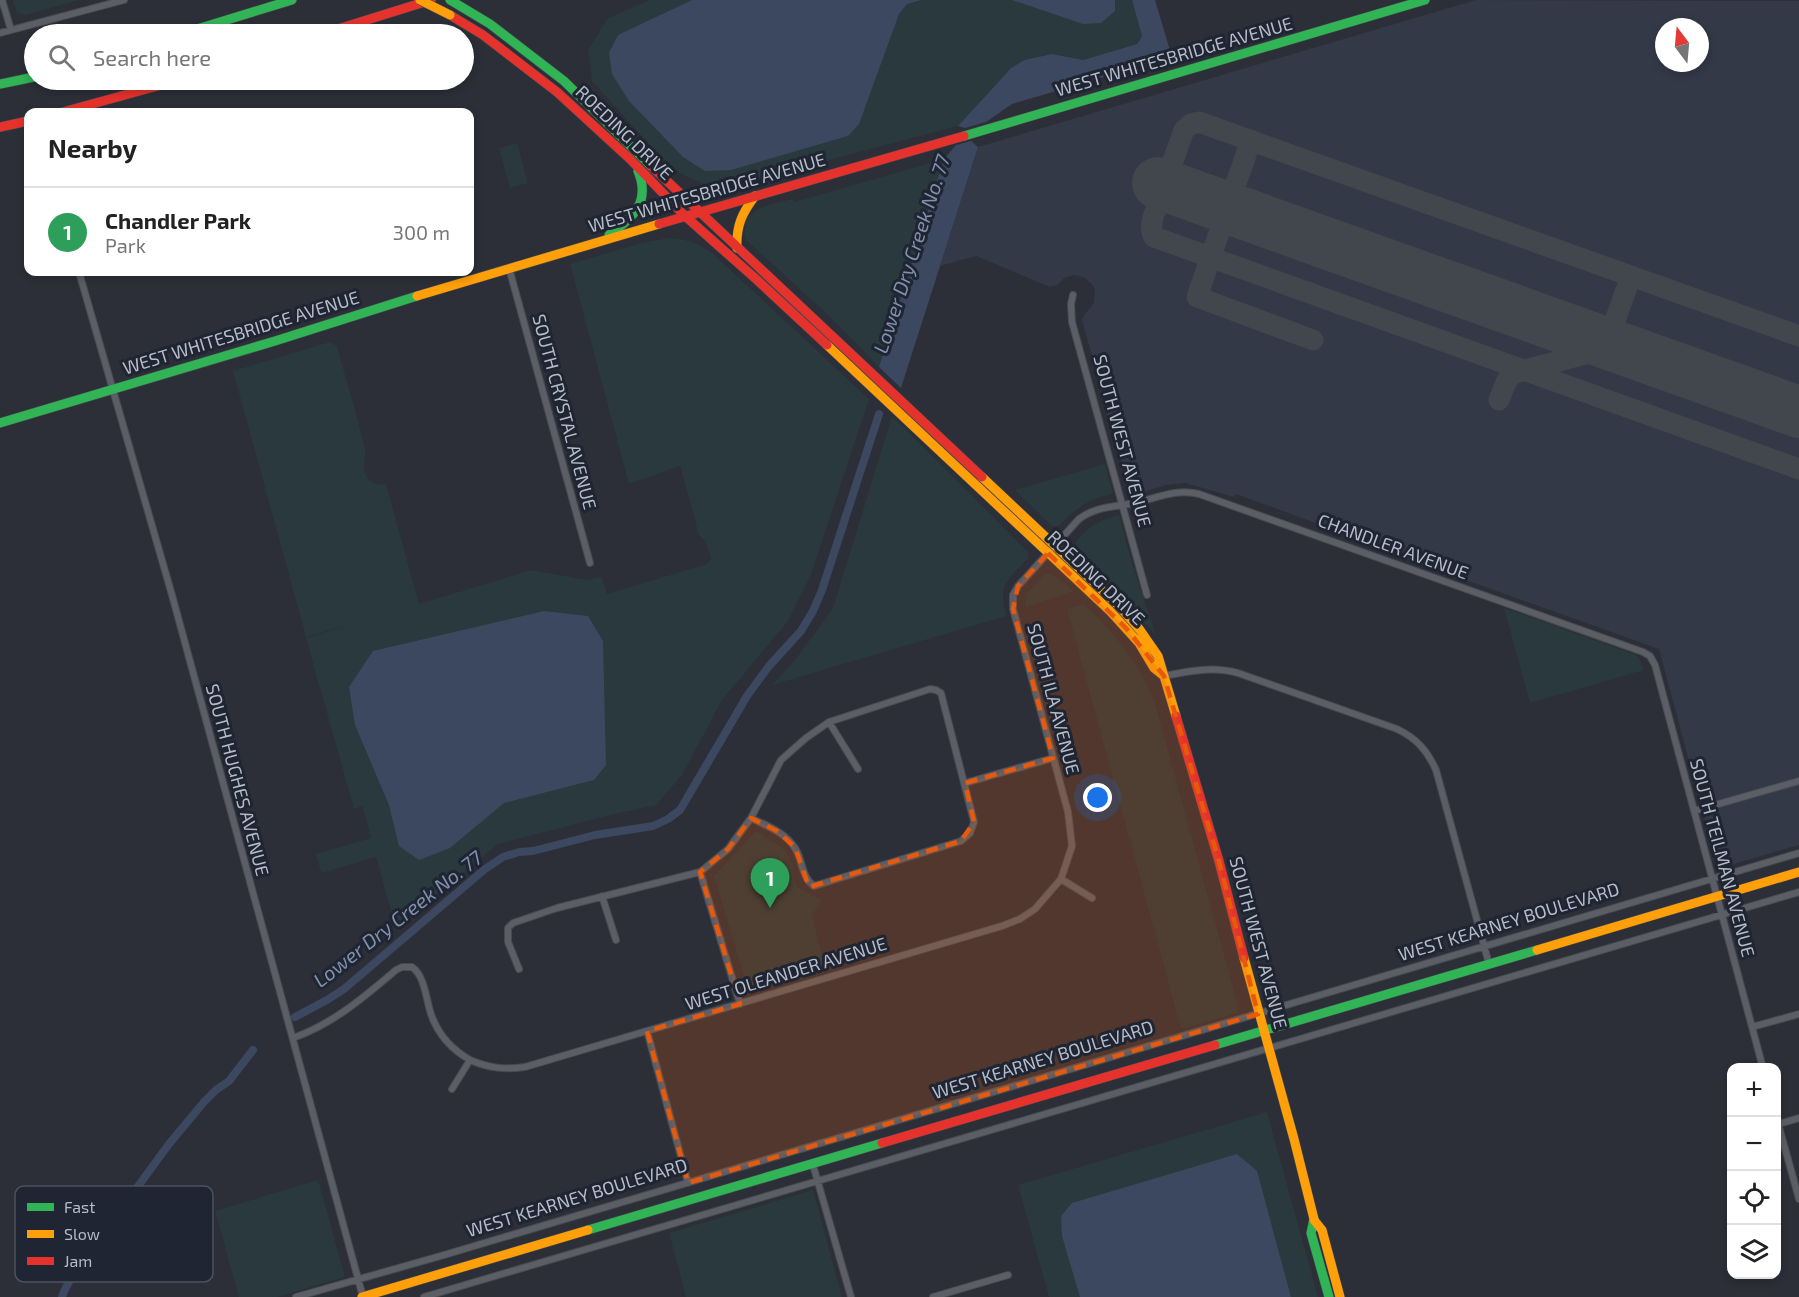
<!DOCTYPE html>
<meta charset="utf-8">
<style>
:root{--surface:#fff;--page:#f2f2f2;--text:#222;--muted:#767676;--line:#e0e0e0;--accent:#868b95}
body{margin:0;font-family:"Exo 2",sans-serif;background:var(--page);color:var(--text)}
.controls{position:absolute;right:18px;bottom:18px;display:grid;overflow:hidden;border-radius:12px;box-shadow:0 3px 9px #0003}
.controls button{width:54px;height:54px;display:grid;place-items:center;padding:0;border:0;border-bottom:2px solid var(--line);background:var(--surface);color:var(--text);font:30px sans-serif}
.compass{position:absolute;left:1655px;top:18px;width:54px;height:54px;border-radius:50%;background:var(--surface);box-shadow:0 3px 9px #0003;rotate:344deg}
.you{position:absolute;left:1098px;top:798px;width:21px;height:21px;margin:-15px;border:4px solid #fff;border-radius:50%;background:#1a73e8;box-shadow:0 0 0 9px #1a73e833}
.badge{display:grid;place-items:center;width:39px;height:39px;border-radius:50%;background:var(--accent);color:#fff;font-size:20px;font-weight:700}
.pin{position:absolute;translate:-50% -50px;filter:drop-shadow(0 2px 3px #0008)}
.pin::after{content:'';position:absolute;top:32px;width:21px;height:18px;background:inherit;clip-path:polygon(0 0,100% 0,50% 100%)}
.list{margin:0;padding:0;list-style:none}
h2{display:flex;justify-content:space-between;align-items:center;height:78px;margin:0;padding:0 24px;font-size:26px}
h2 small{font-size:20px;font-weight:400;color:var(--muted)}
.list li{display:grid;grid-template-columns:39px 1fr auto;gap:18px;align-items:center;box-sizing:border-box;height:90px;padding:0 24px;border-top:2px solid var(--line)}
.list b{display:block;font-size:22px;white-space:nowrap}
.list p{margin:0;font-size:20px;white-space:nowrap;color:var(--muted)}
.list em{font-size:20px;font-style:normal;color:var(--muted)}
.icon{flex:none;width:33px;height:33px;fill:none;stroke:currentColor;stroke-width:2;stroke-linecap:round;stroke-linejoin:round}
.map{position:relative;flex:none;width:1799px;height:1297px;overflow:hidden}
.search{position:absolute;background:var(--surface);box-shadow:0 3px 9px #0003;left:24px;top:24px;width:450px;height:66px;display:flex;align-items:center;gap:15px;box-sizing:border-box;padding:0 21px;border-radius:33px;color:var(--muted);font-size:22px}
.panel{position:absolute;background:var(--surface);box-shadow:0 3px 9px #0003;left:24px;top:108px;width:450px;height:168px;border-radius:12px}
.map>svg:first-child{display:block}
.airport{fill:#333947;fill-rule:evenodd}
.green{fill:#29393d}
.water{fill:#3c485f}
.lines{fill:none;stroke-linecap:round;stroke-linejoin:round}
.canal{stroke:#3c485f;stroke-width:8}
.taxiway{stroke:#42464d;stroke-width:21}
.runway{stroke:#42464d;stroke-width:52}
.street-casing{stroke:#484a50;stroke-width:8}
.fast-casing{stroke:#484a50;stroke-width:10}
.slow-casing{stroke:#484a50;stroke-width:10}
.jam-casing{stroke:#484a50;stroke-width:10}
.street{stroke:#5b5e66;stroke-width:6}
.fast{stroke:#30b455;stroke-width:9}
.slow{stroke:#ff9f0a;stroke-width:9}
.jam{stroke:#e5322d;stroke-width:9}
.slow-bridge-casing{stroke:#484a50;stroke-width:10;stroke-linecap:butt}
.slow-bridge{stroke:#ff9f0a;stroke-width:9}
.marked{fill:#e8590c;fill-opacity:0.2;stroke:#e8590c;stroke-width:4.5;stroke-dasharray:12 8;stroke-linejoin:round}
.labels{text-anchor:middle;stroke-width:6;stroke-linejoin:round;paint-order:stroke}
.street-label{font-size:18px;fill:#b6bcc8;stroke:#1f2532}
.water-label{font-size:20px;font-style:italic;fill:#8190ac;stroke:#1f2532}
.key{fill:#1f2532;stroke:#4c525f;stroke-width:1.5}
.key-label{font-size:16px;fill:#b6bcc8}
</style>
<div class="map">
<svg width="1799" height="1297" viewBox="0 0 1799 1297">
<rect width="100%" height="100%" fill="#2c2f37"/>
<!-- airport -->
<path class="airport" d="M 1476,0 L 1799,1 L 1799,845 L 1720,868 L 1704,816 L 1711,814 L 1707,800 L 1700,802 L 1659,649 L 1387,552 L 1389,545 L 1371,539 L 1368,545 L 1323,529 L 1324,526 L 1236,494 L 1234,497 L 1185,483 L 1166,485 L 1131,496 L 1082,320 L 1084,315 L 1094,303 L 1095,290 L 1092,284 L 1083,277 L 1074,275 L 1064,278 L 1057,285 L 1050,287 L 976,256 L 940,266 L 978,147 ZM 1664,27 L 1700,27 L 1700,63 L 1664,63 Z"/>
<!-- green -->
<path class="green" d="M 13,0 L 80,0 L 25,15 L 17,13 Z
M 650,0 L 1132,0 L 1142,36 L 1137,44 L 1083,60 L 1052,54 L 1024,60 L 1011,68 L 958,126 L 718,189 L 685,176 L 677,171 L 649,144 L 592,81 L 588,50 L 608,18 Z
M 517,143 L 528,183 L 510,188 L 499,148 Z
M 944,159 L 879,367 L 827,314 L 746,240 C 738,207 770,205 793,199 L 795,202 Z
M 668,238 C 685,239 697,242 712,253 L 869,399 L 810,577 L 788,621 L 722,700 L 682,775 L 656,805 L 610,815 L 498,844 L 396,929 L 376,857 L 321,873 L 316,854 L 371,838 L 362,806 L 354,809 L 306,638 L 357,622 L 306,637 L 233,371 L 330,342 L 337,346 C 346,380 357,414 365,449 C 367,458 361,467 366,476 C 370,484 378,485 386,484 L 419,604 L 531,570 L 587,580 L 602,577 L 607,594 L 707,564 L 711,558 L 705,541 L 699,535 L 680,466 L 629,484 L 570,264 L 642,243 Z
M 892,416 L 1028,552 L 1028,558 C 1007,581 998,584 1006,616 L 772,685 L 795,660 L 833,608 Z
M 1105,464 L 1113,493 C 1088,501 1077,506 1059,526 L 1052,526 L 1015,490 Z
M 1119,515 L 1133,567 L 1156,635 L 1076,548 L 1076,541 C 1090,525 1098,521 1119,515 Z
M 1045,574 L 1052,574 L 1074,591 L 1026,607 L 1025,595 Z
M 1083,604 C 1115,632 1138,662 1154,700 L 1239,1009 L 1237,1013 L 1181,1029 L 1067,609 Z
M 1504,608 L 1636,655 L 1640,660 L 1644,670 L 1530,703 Z
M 756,831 L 785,850 L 793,864 L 795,881 L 799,888 L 821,900 L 812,916 L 825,967 L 748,990 L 714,876 Z
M 1267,1112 L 1318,1297 L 1049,1297 L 1018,1185 Z
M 318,1180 L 345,1277 L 277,1297 L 239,1297 L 215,1211 Z
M 813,1190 L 842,1297 L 686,1297 L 669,1233 Z"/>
<!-- water -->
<path class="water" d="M 692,0 L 921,0 L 907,4 L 899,14 L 859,124 L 848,136 L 731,170 L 705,171 L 683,157 L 629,101 L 612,74 L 609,53 L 618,35 Z
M 1012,0 L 1115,0 L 1115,11 L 1101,23 L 1083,24 Z
M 1132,0 L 1155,0 L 1172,57 L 1012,104 L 986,122 L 965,128 L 958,126 L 1011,68 L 1024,60 L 1052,54 L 1083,60 L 1137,44 L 1142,36 Z
M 971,141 L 978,147 L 901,388 L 879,367 L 944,159 L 956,145 Z
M 544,611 L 588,616 L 603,641 L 606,765 L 594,780 L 504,803 L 450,848 L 419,860 L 399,846 L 389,805 L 355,725 L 349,687 L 373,651 Z
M 1237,1154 L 1257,1171 L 1291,1297 L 1080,1297 L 1062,1236 L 1061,1216 L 1072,1203 Z"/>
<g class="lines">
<!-- canal -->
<path class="canal" d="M 295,1017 L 327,1000 L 344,989 L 485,869 L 503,857 L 519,852 L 533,851 L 595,835 L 653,826 L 668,819 L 680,810 L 747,696 L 769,666 L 801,631 L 813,611 L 822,590 L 879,414
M 62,1297 C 70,1272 94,1253 106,1230 L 169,1144 L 204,1102 L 216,1090 L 229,1081 L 253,1050"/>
<!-- taxiway -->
<path class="taxiway" d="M 1251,140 L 1197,297 L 1313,340
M 1188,194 C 1182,193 1175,191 1169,194 C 1157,199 1147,226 1154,237 L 1799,469
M 1188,194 C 1178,189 1169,185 1169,172 L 1184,130 L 1191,124 L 1199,122 L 1799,336
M 1607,343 L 1631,276
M 1499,400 L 1507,380 L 1514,373 L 1615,346"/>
<!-- runway -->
<path class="runway" d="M 1158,183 L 1799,412"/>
<!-- street casing -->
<g class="street-casing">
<path id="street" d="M 2,0 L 11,30
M 0,33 L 124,0
M 509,268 L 590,563
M 79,272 L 172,595 L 363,1297
M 1073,295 L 1071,304 L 1072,322 L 1147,595
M 1164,676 C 1189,671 1212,666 1238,673 L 1397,729 C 1416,738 1427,750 1436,770 L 1489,964
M 829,722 L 858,769
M 965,783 L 1053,758
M 1694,811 L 1799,781
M 700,872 L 740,1004
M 1061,879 L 1092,898
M 602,896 L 616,940
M 519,969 L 508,942 L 508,928 L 513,923 L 557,908 L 700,872 L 728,849 L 751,818 L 781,760 L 806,738 L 829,722 L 930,689 L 936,690 L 941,693 L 974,822 L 970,833 L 961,841 L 814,886 C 801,877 803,860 795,848 C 785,832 767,826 751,818
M 1752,1027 L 1799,1014
M 647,1031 L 688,1183
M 293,1038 C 333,1024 364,997 396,970 L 402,967 L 412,967 C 425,976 426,1000 431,1014 C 438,1035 451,1049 470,1060 L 452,1089
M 470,1060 C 489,1068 504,1070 525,1067 L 1002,926 L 1020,919 L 1035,909 L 1061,879 L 1072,846 L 1068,812 L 1013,609 L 1013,595 L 1018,586 L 1079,519 C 1095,507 1111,507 1129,504 C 1154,500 1173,488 1199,494 L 1643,652 L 1650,656 L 1655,665 L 1763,1068
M 1776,1116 L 1799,1199
M 1779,1124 L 1799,1118
M 813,1165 L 851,1297
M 296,1297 L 444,1255 L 1799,853
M 424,1297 L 1799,892
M 933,1297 L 1008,1275"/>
</g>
<!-- fast casing -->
<g class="fast-casing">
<path id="fast" d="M 450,0 L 490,24 L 564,81 L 651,166
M 181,34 L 292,0
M 0,84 L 34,77
M 964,136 L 1425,0
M 609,235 C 633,218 651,202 638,171
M 0,423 L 275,341 L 417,296
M 1215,1045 L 1537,950
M 1314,1219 L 1311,1233 L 1329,1297
M 588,1230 L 882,1143"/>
</g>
<!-- slow casing -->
<g class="slow-casing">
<path id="slow" d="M 737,248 C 736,226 742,213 755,196
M 417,296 L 659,224
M 827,345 L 1110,611 L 1139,643 L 1154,668 L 1164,676
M 982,477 L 1119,606 L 1140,630 L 1158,656 L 1176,716
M 1537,950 L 1799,872
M 1244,958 L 1294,1139 L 1314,1219
M 1314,1220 L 1322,1230 L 1340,1297
M 362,1297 L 588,1230"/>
</g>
<!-- jam casing -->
<g class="jam-casing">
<path id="jam" d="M 450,15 L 483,35 L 557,92 L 630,159 L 685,216 L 756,279 L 827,345
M 322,34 L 431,0
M 63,112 L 179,80
M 0,127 L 28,121
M 651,166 L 982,477
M 659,224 L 964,136
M 1176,716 L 1219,861 L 1244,958
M 882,1143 L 1215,1045"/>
</g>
<!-- street -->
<use href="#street" class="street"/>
<!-- fast -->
<use href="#fast" class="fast"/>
<!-- slow -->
<use href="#slow" class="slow"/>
<!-- jam -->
<use href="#jam" class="jam"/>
<!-- slow-bridge casing -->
<g class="slow-bridge-casing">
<path id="slow-bridge" d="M 420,0 L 450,15"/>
</g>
<!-- slow-bridge -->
<use href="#slow-bridge" class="slow-bridge"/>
</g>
<!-- marked area -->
<path class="marked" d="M 1048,553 L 1126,628 L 1164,676 L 1219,861 L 1258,1014 L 688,1183 L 647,1031 L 740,1004 L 700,872 L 728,849 L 751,818 L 777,831 L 795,847 L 809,887 L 961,841 L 974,822 L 965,783 L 1053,758 L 1013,609 L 1018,586 Z"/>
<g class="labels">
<!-- street labels -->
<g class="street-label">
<text transform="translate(1174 57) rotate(-16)" y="6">WEST WHITESBRIDGE AVENUE</text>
<text transform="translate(624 133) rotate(44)" y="6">ROEDING DRIVE</text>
<text transform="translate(707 193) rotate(-16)" y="6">WEST WHITESBRIDGE AVENUE</text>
<text transform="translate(241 333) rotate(-17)" y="6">WEST WHITESBRIDGE AVENUE</text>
<text transform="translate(564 412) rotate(75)" y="6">SOUTH CRYSTAL AVENUE</text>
<text transform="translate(1122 441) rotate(75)" y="6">SOUTH WEST AVENUE</text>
<text transform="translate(1393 547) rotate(20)" y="6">CHANDLER AVENUE</text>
<text transform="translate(1096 578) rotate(44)" y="6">ROEDING DRIVE</text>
<text transform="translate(1053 699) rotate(75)" y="6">SOUTH ILA AVENUE</text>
<text transform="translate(237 780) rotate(75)" y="6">SOUTH HUGHES AVENUE</text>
<text transform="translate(1722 858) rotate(75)" y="6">SOUTH TEILMAN AVENUE</text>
<text transform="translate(1509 922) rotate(-17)" y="6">WEST KEARNEY BOULEVARD</text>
<text transform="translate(1258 943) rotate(75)" y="6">SOUTH WEST AVENUE</text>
<text transform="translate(786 974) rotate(-17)" y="6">WEST OLEANDER AVENUE</text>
<text transform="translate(1043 1060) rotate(-17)" y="6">WEST KEARNEY BOULEVARD</text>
<text transform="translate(577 1198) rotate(-17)" y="6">WEST KEARNEY BOULEVARD</text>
</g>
<!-- water labels -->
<g class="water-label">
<text transform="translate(912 254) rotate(-72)" y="7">Lower Dry Creek No. 77</text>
<text transform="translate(398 919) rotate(-38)" y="7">Lower Dry Creek No. 77</text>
</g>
</g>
<!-- legend -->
<rect x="15" y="1186" width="198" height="96" rx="9" class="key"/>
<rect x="27" y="1203" width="27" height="8" fill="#30b455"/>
<rect x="27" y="1230" width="27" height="8" fill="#ff9f0a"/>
<rect x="27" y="1257" width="27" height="8" fill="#e5322d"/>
<g class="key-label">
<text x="64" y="1213">Fast</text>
<text x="64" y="1240">Slow</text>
<text x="64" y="1267">Jam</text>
</g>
</svg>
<div class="controls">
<button>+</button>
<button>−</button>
<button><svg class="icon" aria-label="locate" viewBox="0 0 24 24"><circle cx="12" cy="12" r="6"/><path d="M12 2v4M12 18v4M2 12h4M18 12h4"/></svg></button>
<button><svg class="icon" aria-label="layers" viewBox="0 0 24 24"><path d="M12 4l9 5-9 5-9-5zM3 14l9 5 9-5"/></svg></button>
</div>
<svg class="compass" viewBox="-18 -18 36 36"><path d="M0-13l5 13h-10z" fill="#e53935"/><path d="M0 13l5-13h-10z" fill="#767676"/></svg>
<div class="you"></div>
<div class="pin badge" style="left:770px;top:908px;background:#2e9e5b">1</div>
<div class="search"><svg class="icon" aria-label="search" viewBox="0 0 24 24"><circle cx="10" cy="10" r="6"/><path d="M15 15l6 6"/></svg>Search here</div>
<section class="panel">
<h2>Nearby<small></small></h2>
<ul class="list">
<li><span class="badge" style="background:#2e9e5b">1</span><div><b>Chandler Park</b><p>Park</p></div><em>300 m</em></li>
</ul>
</section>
</div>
